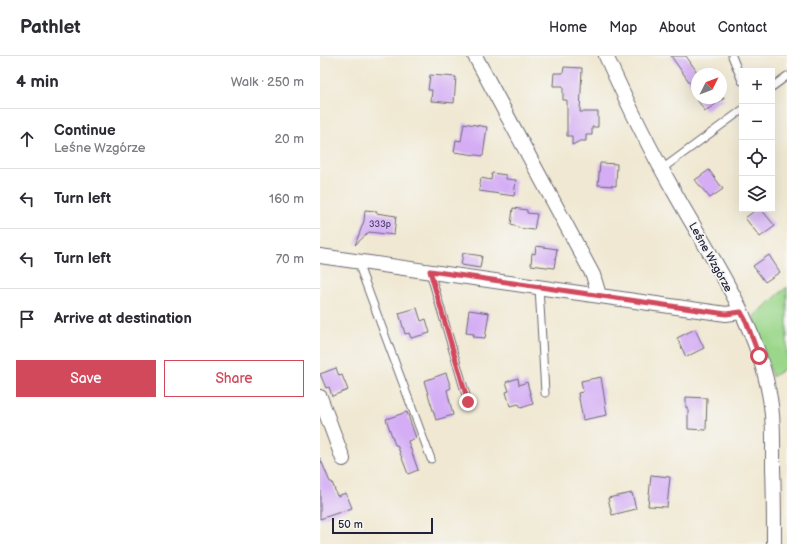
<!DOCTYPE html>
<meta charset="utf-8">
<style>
:root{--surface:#fff;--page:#f2f2f3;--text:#2b2b33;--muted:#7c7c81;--line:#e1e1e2;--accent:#d1495b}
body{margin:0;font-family:"Balsamiq Sans",sans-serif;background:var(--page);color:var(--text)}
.controls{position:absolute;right:12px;top:12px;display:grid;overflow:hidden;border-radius:0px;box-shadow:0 4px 16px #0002}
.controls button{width:36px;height:36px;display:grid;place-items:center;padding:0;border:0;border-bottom:1px solid var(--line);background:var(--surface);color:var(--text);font:20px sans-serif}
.compass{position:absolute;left:371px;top:12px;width:36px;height:36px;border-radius:50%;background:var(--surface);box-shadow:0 4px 16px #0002;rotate:48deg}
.scale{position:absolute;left:12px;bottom:10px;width:101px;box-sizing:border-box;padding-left:4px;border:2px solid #22223b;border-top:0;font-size:11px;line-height:14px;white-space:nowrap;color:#22223b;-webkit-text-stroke:3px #f6f6f2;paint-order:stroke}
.stop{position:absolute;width:12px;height:12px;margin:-9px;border:3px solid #d1495b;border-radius:50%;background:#fff}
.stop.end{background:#d1495b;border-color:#fff;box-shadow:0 1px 4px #0008}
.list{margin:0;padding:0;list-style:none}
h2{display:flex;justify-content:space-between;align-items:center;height:52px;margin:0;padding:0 16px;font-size:17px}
h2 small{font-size:13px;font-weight:400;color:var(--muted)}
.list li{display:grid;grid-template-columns:26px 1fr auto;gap:12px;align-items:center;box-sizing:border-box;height:60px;padding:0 16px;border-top:1px solid var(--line)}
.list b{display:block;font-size:15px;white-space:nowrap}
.list p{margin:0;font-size:13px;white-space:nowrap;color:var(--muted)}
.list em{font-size:13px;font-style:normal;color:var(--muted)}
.actions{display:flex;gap:8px;padding:12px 16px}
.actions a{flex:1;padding:9px 0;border:1px solid var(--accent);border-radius:0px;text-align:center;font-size:14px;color:var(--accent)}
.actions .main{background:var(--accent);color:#fff}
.icon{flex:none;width:22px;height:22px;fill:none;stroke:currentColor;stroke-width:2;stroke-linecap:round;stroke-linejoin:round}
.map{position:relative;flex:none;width:467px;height:488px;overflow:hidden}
header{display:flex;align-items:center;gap:24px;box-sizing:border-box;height:56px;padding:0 20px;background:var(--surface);border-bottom:1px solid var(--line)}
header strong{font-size:19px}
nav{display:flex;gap:22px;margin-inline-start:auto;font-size:14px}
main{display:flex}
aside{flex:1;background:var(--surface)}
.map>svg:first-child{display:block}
.green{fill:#9bd78b;stroke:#5e7c63}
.building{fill:#d4adf5}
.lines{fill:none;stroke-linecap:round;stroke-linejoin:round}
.service-casing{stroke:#6a6770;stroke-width:9}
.minor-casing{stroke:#6a6770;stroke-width:16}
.service{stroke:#fff;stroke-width:7}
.minor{stroke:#fff;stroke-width:14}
.route{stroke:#d1495b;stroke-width:5}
.labels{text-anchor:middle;stroke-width:3.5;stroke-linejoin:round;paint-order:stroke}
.number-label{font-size:9px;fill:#4e456a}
.street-label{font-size:11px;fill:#22223b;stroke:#f6f6f2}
</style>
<header>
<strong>Pathlet</strong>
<nav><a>Home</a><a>Map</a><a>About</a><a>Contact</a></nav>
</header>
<main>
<aside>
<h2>4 min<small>Walk · 250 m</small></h2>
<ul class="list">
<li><svg class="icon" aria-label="ahead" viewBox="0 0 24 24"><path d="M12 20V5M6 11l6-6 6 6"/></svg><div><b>Continue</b><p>Leśne Wzgórze</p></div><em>20 m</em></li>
<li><svg class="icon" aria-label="left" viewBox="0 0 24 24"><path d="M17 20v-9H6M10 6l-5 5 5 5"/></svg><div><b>Turn left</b></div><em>160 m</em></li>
<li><svg class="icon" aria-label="left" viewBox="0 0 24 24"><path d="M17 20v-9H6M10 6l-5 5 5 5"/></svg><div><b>Turn left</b></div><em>70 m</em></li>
<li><svg class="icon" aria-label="arrive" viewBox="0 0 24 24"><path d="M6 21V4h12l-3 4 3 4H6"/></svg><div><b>Arrive at destination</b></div></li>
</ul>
<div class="actions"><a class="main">Save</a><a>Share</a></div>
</aside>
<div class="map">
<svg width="467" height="488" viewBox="0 0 467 488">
<rect width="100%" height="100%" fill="#f6f6f2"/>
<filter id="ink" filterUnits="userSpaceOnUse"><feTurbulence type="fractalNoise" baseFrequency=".025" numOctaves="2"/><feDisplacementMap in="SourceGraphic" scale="8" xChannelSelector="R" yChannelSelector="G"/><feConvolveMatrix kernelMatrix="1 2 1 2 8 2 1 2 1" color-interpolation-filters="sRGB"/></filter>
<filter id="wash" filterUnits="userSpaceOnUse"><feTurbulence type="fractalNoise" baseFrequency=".012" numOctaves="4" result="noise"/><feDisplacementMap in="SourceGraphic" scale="16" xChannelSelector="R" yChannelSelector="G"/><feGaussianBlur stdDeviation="0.9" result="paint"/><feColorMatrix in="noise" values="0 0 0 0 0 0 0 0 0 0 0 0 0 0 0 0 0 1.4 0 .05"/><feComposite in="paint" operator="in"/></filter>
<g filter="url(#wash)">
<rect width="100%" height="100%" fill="#f0e8d2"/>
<!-- green -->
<path class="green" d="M 467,231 L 467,311 L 452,321 L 434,260 Z"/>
<g id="blocks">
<!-- building -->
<path class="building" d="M 351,0 L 366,0 L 377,16 L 377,37 Z
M 244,11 L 262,12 L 260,56 L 278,56 L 278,71 L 272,71 L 272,79 L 266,79 L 266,85 L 260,85 L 252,89 L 252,80 L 247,80 L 247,44 L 243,44 L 243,30 L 233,30 L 234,17 L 243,17 Z
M 110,19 L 136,21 L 134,47 L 111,45 L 112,34 L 108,34 Z
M 376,42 L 405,42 L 385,55 Z
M 144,67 L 167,71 L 163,100 L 134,96 L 136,84 L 141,85 Z
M 280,107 L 297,108 L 296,130 L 278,129 Z
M 389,114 L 403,133 L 390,142 L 375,124 Z
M 172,117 L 186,119 L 186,123 L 196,124 L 194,140 L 159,135 L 161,122 L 171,124 Z
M 193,152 L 207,154 L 207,157 L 217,158 L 214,174 L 198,172 L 198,171 L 191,169 Z
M 437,153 L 441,153 L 455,170 L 440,181 L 425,162 Z
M 45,154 L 56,155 L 56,157 L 76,160 L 74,179 L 49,176 L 35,189 L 44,165 Z
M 216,190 L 237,193 L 234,212 L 211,209 L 212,197 L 215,198 Z
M 143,197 L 162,200 L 160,212 L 141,209 Z
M 449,199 L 460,216 L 445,226 L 433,210 Z
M 97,252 L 101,265 L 106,263 L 110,277 L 91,282 L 89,277 L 85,278 L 79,257 Z
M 149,254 L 169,257 L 165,282 L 153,281 L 154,278 L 146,277 Z
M 375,273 L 384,292 L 366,301 L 357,282 Z
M 16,312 L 19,320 L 22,319 L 28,334 L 12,340 L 9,331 L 6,332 L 0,318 Z
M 126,317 L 131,332 L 127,334 L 133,359 L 116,364 L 104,325 Z
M 281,321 L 287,359 L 263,364 L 258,337 L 263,336 L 261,325 Z
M 198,322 L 199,329 L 207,326 L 213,348 L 201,352 L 199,348 L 190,350 L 186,336 L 189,335 L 186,326 Z
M 366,341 L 387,342 L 386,374 L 368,373 L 368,352 L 366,352 Z
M 87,356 L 96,382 L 88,385 L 98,414 L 88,418 L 77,389 L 75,389 L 66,363 Z
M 0,402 L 10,426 L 12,426 L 17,440 L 26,437 L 32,452 L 0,463 Z
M 331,419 L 350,421 L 347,451 L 328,450 Z
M 312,437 L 316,453 L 292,459 L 288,442 Z"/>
</g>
</g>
<g filter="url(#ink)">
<use href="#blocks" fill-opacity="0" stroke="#6a6770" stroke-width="1"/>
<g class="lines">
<!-- service casing -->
<g class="service-casing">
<path id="service" d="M 412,0 L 422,25
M 452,31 L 467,20
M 342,113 L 422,54
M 42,206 L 41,215 L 111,403
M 110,216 L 148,346
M 219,231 L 225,337"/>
</g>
<!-- minor casing -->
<g class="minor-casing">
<path id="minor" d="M 155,0 L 273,219 L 279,239
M 286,0 C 306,44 327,88 351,130 C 387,196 435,261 449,337 C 454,362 453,387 453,412 C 454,438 454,463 454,488
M 0,200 L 406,258 L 421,256
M 0,341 L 23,403"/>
</g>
<!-- service -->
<use href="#service" class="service"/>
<!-- minor -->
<use href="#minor" class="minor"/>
</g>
</g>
<g class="lines" filter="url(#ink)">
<!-- route -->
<path class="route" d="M 148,346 L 110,215 L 406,258 L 421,256 L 426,265 L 439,300"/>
</g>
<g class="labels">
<!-- number labels -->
<g class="number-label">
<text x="60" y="171">333p</text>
</g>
<!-- street labels -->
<g class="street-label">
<text transform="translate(391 201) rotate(61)" y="4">Leśne Wzgórze</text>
</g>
</g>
</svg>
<div class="controls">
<button>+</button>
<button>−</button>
<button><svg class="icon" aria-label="locate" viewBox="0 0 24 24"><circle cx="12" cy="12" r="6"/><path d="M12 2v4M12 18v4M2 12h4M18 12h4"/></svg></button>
<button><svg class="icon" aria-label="layers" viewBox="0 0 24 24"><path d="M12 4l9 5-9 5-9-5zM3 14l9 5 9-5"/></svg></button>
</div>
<svg class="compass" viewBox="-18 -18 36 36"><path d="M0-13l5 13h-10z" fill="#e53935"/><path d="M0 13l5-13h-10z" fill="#7c7c81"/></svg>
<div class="scale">50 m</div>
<div class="stop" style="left:439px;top:300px"></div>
<div class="stop end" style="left:148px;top:346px"></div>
</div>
</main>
